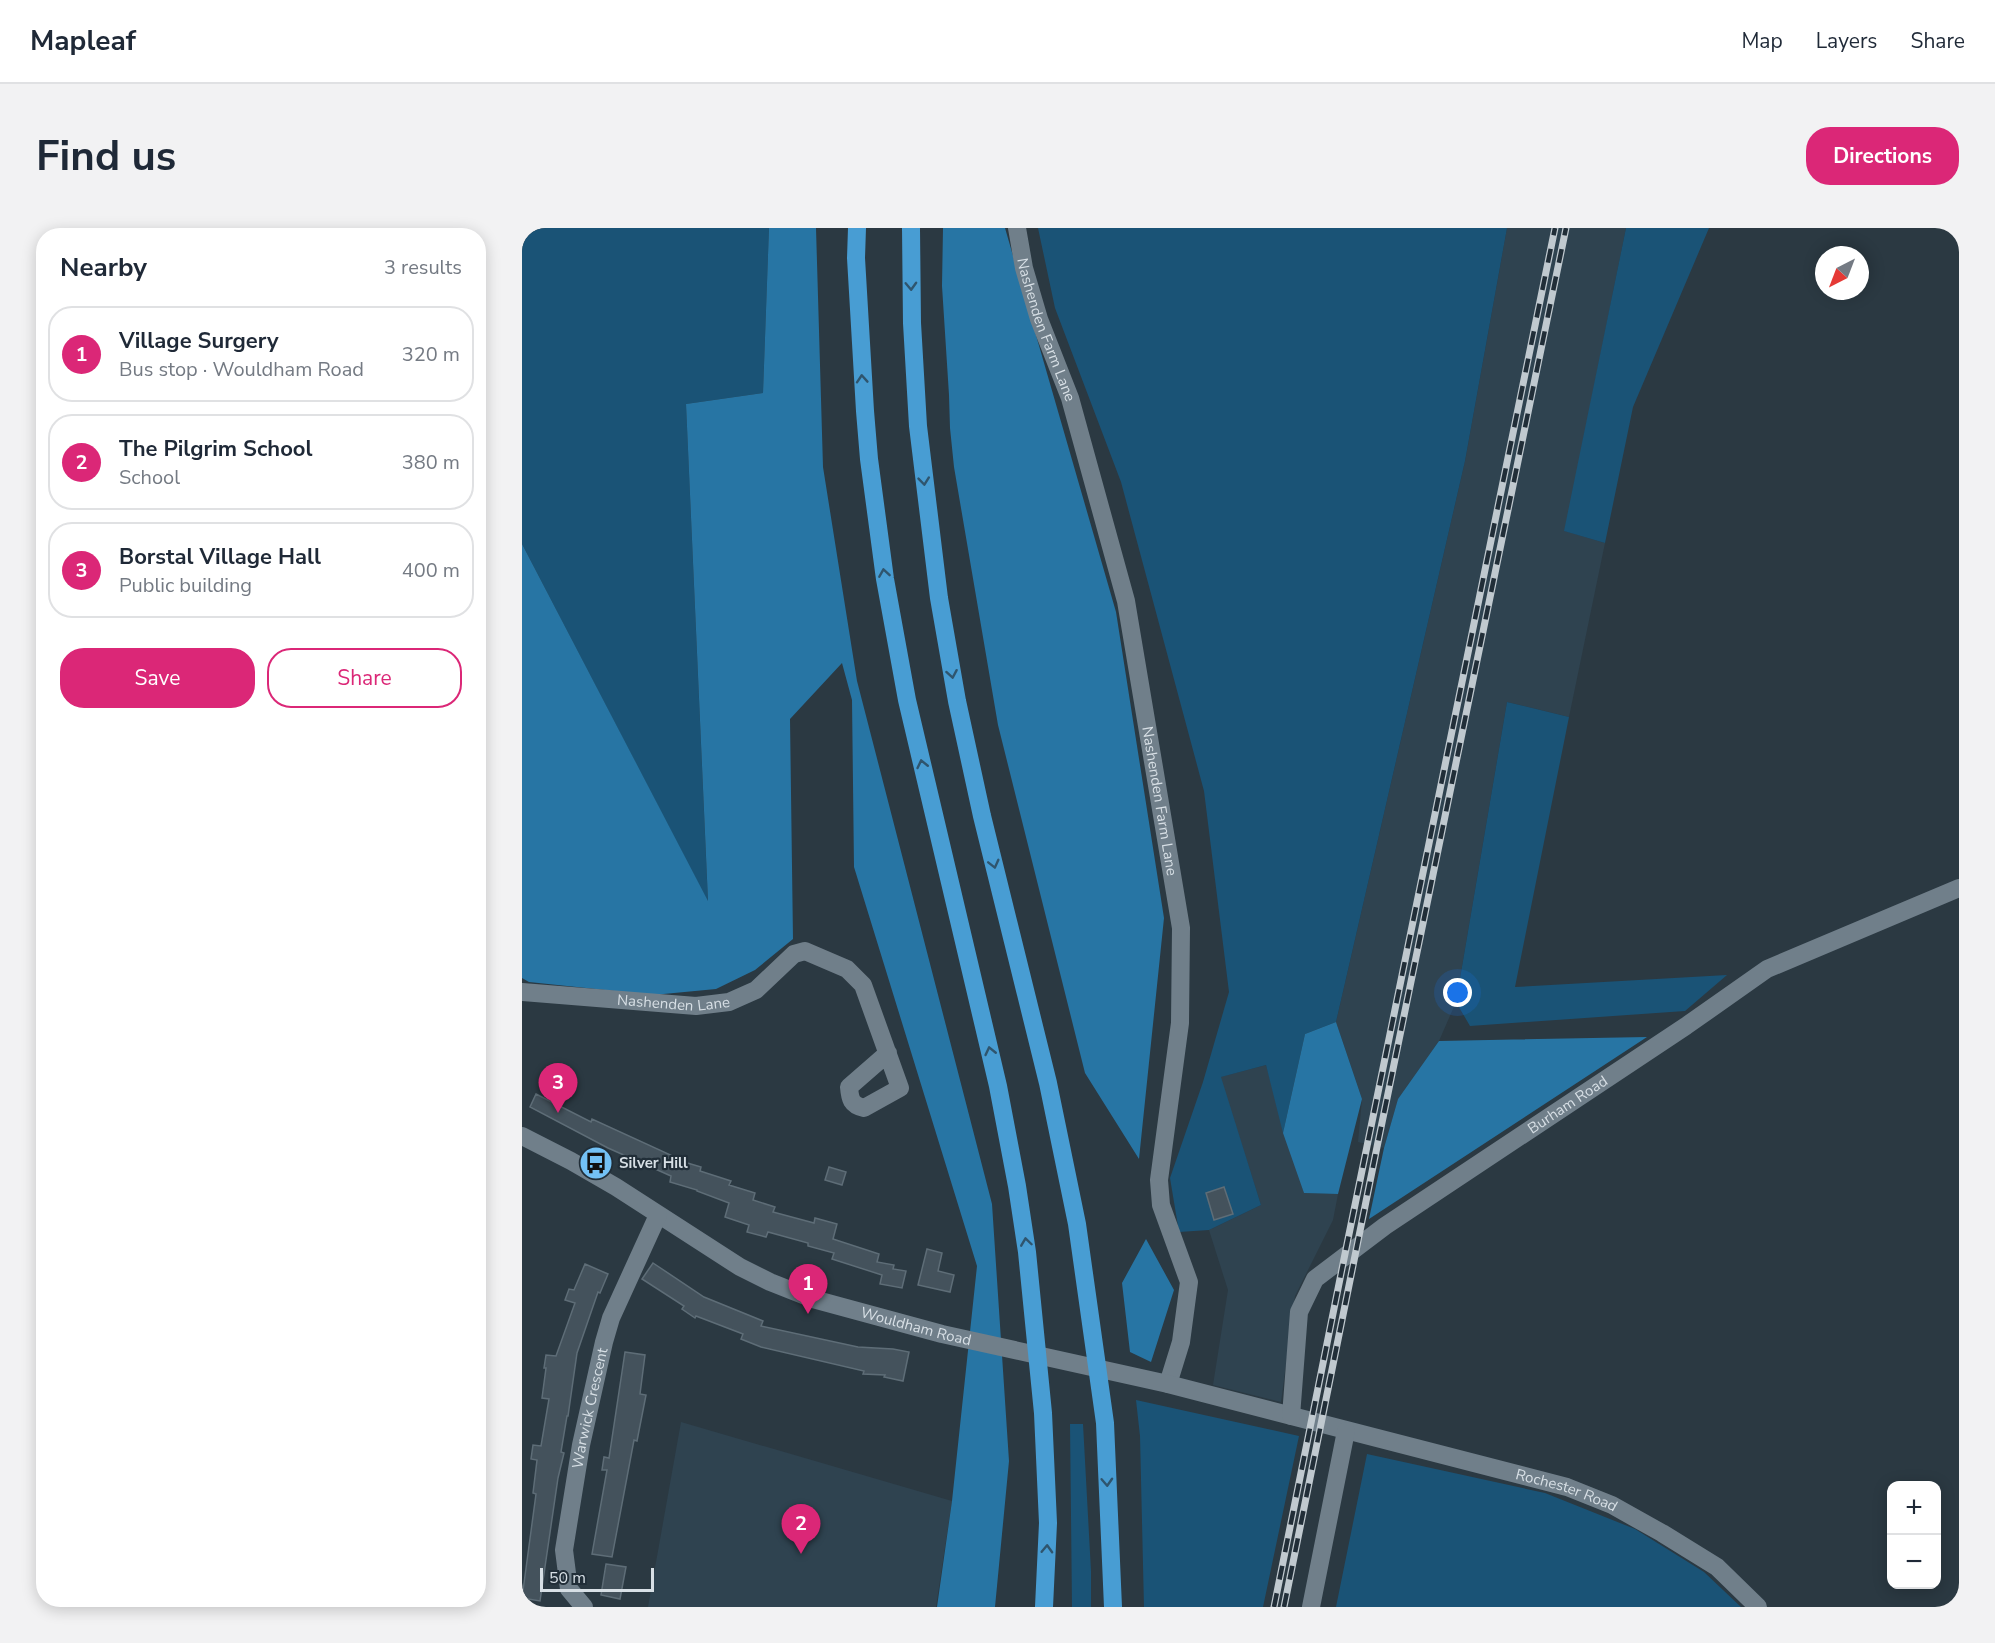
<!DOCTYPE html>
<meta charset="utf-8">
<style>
:root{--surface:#fff;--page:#f2f2f3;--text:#1f2937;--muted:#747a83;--line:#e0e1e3;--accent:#db2777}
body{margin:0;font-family:"Nunito Sans",sans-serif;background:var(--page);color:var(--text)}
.controls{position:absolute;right:18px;bottom:18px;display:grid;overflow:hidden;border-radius:12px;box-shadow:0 3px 15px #0003}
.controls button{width:54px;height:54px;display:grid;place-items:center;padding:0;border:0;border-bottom:2px solid var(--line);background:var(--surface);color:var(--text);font:30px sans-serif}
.compass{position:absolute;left:1293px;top:18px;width:54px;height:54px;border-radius:50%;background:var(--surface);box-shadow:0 3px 15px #0003;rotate:222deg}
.scale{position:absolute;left:18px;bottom:15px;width:114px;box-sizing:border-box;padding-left:6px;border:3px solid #d7dfe5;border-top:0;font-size:16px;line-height:21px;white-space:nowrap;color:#d7dfe5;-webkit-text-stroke:4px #212e38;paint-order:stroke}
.you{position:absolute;left:936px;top:765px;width:21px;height:21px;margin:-15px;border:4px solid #fff;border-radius:50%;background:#1a73e8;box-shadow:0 0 0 9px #1a73e833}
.badge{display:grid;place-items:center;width:39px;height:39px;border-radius:50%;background:var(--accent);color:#fff;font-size:20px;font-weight:700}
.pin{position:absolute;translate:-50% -50px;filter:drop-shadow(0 2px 3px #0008)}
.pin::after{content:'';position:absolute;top:32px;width:21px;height:18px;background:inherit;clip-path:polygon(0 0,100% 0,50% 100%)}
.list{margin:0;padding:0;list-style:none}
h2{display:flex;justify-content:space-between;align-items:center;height:78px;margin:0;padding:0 24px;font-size:26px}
h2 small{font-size:20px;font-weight:400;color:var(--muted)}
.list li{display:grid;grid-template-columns:39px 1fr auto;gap:18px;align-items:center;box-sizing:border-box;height:96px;margin:0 12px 12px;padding:0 12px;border:2px solid var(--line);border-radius:24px}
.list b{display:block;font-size:22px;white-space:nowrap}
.list p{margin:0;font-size:20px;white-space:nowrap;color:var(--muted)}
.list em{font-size:20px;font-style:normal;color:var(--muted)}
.actions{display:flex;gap:12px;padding:18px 24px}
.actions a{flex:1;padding:14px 0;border:2px solid var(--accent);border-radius:24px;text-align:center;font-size:21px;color:var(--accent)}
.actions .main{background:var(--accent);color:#fff}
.map{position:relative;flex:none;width:1437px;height:1379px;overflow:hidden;border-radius:24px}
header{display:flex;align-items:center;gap:36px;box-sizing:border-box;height:84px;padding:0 30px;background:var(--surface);border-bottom:2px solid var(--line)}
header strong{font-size:28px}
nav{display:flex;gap:33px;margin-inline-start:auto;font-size:21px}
.intro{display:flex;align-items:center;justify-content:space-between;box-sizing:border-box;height:144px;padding:0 36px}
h1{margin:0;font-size:42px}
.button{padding:15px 27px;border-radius:24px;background:var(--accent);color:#fff;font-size:21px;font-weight:700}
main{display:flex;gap:36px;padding:0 36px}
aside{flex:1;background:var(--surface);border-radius:24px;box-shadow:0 3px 15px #0003}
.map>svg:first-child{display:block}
.built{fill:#2f4350}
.green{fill:#1a5376}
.forest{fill:#2775a4}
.building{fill:#44525c;stroke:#5e6d77;stroke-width:1.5}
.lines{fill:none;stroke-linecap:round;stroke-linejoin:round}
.minor{stroke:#707f8a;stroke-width:18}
.highway{stroke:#489dd3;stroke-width:18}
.rail-casing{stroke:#c0c9cf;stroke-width:7}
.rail{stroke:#212e38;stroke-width:4.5;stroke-dasharray:14;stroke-linecap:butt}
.oneway{stroke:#2f556e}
.labels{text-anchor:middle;stroke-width:4.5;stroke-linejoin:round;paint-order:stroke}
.street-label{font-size:15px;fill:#d7dfe5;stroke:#212e38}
.poi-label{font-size:15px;font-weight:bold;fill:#d7dfe5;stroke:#212e38;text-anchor:start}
</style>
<header>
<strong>Mapleaf</strong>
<nav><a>Map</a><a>Layers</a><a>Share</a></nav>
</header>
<div class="intro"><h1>Find us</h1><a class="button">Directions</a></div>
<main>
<aside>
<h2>Nearby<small>3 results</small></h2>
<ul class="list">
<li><span class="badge">1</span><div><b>Village Surgery</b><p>Bus stop · Wouldham Road</p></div><em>320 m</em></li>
<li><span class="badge">2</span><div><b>The Pilgrim School</b><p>School</p></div><em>380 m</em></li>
<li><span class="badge">3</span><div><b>Borstal Village Hall</b><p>Public building</p></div><em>400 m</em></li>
</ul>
<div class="actions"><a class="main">Save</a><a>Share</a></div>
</aside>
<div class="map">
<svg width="1437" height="1379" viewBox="0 0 1437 1379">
<rect width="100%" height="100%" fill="#2b3942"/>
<!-- built -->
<path class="built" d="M 985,0 L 1104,0 L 1043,303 L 1083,315 L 1047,489 L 985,474 L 934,774 L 917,813 L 876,871 L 862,920 L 836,914 L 840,871 L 814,794 L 943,233 Z
M 744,837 L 782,965 L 816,966 L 811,992 L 773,1068 L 759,1174 L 691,1157 L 706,1062 L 687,1002 L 739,977 L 698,849 Z
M 159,1194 L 430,1273 L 414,1379 L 126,1379 Z"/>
<!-- green -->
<path class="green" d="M 0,0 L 247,0 L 241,165 L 164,176 L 186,674 L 0,316 Z
M 516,0 L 985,0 L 943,233 L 814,794 L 783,806 L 761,905 L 744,837 L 699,849 L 739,977 L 687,1002 L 657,1004 L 648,950 L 681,854 L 707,764 L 682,563 L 599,254 L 533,80 Z
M 1104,0 L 1187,0 L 1111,179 L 1083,315 L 1042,303 Z
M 985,474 L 1047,489 L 993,759 L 1205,747 L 1163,783 L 948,798 L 934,774 Z
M 614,1172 L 777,1208 L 741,1379 L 622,1379 L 618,1208 Z
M 548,1196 L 561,1196 L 569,1343 L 569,1379 L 550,1379 Z
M 845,1226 L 1023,1265 L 1113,1301 L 1182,1344 L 1219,1379 L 814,1379 Z"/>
<!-- forest -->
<path class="forest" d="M 247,0 L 294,0 L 301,239 L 335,453 L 470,976 L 487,1233 L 473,1379 L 415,1379 L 430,1273 L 455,1038 L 332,639 L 330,472 L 320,435 L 268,491 L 271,711 L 233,742 L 194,761 L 131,767 L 7,754 L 0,750 L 0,316 L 186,673 L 164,176 L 241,165 Z
M 421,0 L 483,0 L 594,384 L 642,690 L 617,931 L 563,845 L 476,497 L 432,239 L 428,200 L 427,167 L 420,58 Z
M 814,794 L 840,871 L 816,966 L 782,965 L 761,905 L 783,806 Z
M 1125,809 L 847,991 L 862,920 L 876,871 L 917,813 Z
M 624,1011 L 652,1062 L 629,1134 L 608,1124 L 600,1055 Z"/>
<!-- building -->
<path class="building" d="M 14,866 L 69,894 L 70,891 L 153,929 L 152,931 L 179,939 L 178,943 L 209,953 L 207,957 L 233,965 L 231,972 L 253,979 L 251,984 L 292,995 L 293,990 L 315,996 L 311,1011 L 357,1026 L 355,1034 L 372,1037 L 371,1041 L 384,1043 L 380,1060 L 358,1056 L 360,1047 L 310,1031 L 312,1025 L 286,1018 L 286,1015 L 246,1004 L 244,1009 L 225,1004 L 227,997 L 203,989 L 207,975 L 175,963 L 175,962 L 148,954 L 149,948 L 86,920 L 8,879 Z
M 307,939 L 324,944 L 320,957 L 303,952 Z
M 702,959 L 711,986 L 692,992 L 684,965 Z
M 405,1021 L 420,1025 L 416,1043 L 432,1047 L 428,1064 L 396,1057 Z
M 131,1035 L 182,1069 L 241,1093 L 239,1098 L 336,1119 L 371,1121 L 387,1124 L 381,1153 L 362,1149 L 363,1147 L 341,1146 L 342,1143 L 239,1119 L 219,1111 L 221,1106 L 174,1088 L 173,1090 L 160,1081 L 162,1078 L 120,1051 Z
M 63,1036 L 86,1046 L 78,1065 L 76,1064 L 55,1125 L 46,1188 L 45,1188 L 39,1224 L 42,1225 L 36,1250 L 18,1373 L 0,1370 L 14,1266 L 11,1265 L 15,1232 L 9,1231 L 11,1217 L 19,1218 L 27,1171 L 20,1170 L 24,1140 L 22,1140 L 24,1127 L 34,1128 L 53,1075 L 43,1072 L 47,1061 L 52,1062 Z
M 103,1124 L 123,1127 L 118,1166 L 124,1167 L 115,1213 L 112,1212 L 90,1329 L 70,1326 L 85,1242 L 80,1242 L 82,1229 L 87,1230 Z
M 84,1336 L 104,1339 L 98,1371 L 79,1367 Z"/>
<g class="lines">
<!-- minor -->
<g class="minor">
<path id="s1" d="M 495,0 L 502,40 L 517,91 L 548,170 L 604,373 L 659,700 L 658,795 L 637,952 L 639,977 L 667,1054 L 659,1114 L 646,1156"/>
<path id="s2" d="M 0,764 L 174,778 L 207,774 L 234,762 L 272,726 L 283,723 L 325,741 L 341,757 L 378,860 L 342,880 C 329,877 328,871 327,859 L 366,825"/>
<path id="s3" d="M 0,908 L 49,933 L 94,959 L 218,1039 L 248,1054 L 291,1071 L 420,1106 L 646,1156 L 1045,1259 L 1090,1277 L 1140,1305 L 1195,1339 L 1236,1379"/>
<path id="s4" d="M 769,1188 L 777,1084 L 793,1051 L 863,998 L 1164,798 L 1245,741 L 1437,660"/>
<path id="s5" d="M 62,1379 L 47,1361 L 42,1322 L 59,1217 L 82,1114 L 89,1090 L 136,987"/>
<path d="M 789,1379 L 824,1203"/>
</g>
<!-- highway -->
<path class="highway" d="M 335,0 L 334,30 L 343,183 L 347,231 L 363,351 L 385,472 L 476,858 L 495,958 L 505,1024 L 521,1185 L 526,1295 L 522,1379
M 389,0 L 390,95 L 396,198 L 417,370 L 435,473 L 460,588 L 526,855 L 555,996 L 583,1195 L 591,1379"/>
<!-- rail casing -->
<g class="rail-casing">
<path id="rail" d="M 752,1379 L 825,1016 L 1033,0
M 762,1379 L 855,919 L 1044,0"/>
</g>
<!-- rail -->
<use href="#rail" class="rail"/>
</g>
<!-- one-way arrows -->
<defs><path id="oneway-chevron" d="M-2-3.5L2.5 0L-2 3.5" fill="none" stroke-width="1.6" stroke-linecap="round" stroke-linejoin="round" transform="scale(1.5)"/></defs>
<g class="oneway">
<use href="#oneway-chevron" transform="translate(389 58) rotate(88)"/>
<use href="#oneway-chevron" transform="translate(340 151) rotate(-94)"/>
<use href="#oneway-chevron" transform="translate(402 253) rotate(84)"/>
<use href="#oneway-chevron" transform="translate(362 345) rotate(-99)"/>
<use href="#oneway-chevron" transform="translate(430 446) rotate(80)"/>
<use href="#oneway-chevron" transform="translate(400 536) rotate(-103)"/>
<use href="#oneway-chevron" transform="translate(472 636) rotate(76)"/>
<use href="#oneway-chevron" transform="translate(468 823) rotate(-103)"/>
<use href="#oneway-chevron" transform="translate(504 1014) rotate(-98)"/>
<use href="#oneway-chevron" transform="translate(585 1254) rotate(87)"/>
<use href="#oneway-chevron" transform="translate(525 1321) rotate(-88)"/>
</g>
<!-- icons -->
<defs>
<g id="bus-disc" transform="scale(1.725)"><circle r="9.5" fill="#73c1f5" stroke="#212e38"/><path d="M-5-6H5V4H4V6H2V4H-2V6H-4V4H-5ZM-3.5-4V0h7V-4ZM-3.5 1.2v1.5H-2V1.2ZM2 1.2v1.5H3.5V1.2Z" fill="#111"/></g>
</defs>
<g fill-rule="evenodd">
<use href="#bus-disc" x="74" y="935"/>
</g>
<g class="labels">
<!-- street labels -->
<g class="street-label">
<text dy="5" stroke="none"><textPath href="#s1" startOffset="106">Nashenden Farm Lane</textPath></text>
<text dy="5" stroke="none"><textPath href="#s1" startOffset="592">Nashenden Farm Lane</textPath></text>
<text dy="5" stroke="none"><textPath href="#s2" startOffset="152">Nashenden Lane</textPath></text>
<text dy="5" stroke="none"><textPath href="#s4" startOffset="448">Burham Road</textPath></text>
<text dy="5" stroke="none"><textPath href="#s3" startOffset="441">Wouldham Road</textPath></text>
<text dy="5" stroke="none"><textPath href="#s5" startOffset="207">Warwick Crescent</textPath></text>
<text dy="5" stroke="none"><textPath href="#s3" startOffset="1112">Rochester Road</textPath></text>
</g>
<!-- poi labels -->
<g class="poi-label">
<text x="97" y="940">Silver Hill</text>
</g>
</g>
</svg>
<div class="controls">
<button>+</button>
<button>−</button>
</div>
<svg class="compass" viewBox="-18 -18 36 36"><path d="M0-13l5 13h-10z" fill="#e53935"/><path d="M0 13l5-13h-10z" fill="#747a83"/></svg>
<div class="scale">50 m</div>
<div class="you"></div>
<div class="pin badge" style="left:286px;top:1086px">1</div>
<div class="pin badge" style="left:279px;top:1326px">2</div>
<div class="pin badge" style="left:36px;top:885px">3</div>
</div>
</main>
